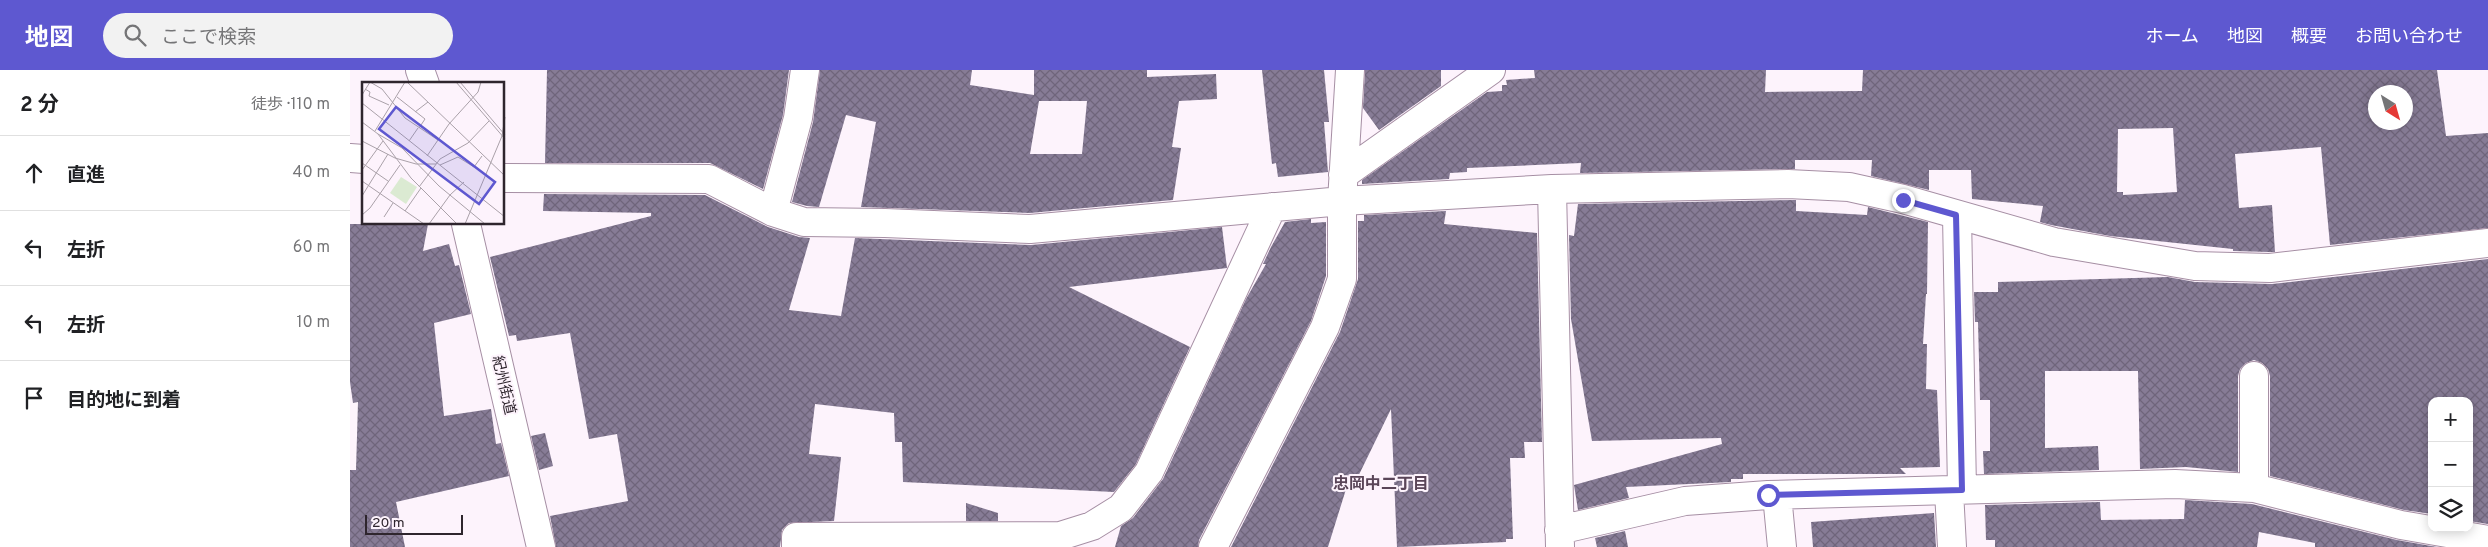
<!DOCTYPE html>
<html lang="ja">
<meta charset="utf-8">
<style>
:root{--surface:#fff;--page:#f2f2f2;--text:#202124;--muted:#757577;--line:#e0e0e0;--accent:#5e58d0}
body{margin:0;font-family:Overpass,"Noto Sans JP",sans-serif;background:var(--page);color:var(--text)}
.controls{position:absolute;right:15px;bottom:15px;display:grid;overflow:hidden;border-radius:10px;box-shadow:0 2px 12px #0003}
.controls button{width:45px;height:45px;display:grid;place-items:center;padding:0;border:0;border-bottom:1px solid var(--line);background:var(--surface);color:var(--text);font:25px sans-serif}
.compass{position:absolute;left:2018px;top:15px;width:45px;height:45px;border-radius:50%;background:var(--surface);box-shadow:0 2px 12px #0003;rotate:143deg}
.scale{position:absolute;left:15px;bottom:12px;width:98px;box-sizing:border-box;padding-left:5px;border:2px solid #2e252d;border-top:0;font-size:14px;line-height:18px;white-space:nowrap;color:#2e252d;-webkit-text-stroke:4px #fdf3fc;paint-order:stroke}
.stop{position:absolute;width:15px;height:15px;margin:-11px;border:4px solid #5e58d0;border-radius:50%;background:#fff}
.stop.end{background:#5e58d0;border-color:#fff;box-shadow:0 1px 5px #0008}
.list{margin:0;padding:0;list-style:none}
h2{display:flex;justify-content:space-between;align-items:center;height:65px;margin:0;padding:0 20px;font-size:21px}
h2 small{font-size:16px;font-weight:400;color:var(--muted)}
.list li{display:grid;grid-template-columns:32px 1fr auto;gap:15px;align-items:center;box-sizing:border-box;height:75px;padding:0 20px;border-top:1px solid var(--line)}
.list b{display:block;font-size:19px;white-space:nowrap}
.list em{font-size:16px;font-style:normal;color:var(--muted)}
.icon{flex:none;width:28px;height:28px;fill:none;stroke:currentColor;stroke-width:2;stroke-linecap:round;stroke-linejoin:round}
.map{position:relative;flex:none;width:2138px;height:477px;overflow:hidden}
header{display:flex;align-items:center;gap:30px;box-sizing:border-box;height:70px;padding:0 25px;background:var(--accent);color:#fff}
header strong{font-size:24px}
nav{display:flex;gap:28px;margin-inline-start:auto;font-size:18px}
.search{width:350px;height:45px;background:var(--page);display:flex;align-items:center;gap:12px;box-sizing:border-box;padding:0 18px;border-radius:28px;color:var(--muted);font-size:19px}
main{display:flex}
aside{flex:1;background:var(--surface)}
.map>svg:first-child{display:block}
.building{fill:url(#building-cross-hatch);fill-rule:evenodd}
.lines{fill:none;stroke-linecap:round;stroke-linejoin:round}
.minor-casing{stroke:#a68fa4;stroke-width:30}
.minor{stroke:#fff;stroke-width:28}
.route{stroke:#5e58d0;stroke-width:6}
.labels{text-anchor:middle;stroke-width:4;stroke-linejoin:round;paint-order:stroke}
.street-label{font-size:15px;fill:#2e252d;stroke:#fdf3fc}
.neighbourhood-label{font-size:16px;font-weight:bold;fill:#5a4558;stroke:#fdf3fc}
.inset-road{fill:none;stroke:#aaa1a9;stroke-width:1}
.view{fill:#5e58d0;fill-opacity:0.15;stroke:#5e58d0;stroke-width:2.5}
.inset-edge{fill:none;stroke:#2e252d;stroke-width:2.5}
</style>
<header>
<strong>地図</strong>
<div class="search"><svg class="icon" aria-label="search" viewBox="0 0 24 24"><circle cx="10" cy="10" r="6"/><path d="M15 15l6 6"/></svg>ここで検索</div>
<nav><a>ホーム</a><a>地図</a><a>概要</a><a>お問い合わせ</a></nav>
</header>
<main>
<aside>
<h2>2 分<small>徒歩 · 110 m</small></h2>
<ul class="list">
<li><svg class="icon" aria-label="ahead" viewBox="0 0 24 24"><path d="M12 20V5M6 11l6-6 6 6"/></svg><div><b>直進</b></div><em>40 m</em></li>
<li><svg class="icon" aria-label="left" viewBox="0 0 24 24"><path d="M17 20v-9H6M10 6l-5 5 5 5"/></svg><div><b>左折</b></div><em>60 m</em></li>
<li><svg class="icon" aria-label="left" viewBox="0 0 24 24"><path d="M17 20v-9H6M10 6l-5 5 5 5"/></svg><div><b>左折</b></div><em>10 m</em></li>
<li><svg class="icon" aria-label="arrive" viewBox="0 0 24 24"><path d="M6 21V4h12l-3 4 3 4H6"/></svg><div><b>目的地に到着</b></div></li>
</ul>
</aside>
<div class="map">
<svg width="2138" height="477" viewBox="0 0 2138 477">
<defs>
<pattern id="building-cross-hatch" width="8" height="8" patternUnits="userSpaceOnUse" patternTransform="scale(1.25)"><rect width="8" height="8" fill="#877c96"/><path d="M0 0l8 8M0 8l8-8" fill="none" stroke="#6f657b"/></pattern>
</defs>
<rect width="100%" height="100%" fill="#fdf3fc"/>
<!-- building -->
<path class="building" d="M 197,0 L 439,0 L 433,45 L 413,119 L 360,93 L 195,93 Z
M 470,0 L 622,0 L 620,15 L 684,25 L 684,0 L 797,0 L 797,7 L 866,4 L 867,29 L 829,31 L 822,77 L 831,78 L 823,130 L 680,143 L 511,137 L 526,52 L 496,45 L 469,137 L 457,136 L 442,132 L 463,52 ZM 689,31 L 737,31 L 732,84 L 680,84 Z
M 912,0 L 974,0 L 979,52 L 974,52 L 978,102 L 928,107 L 926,93 L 922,94 Z
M 1015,0 L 1091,0 L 1091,16 L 1029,60 L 1013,38 Z
M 1184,0 L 1416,0 L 1415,22 L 1512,21 L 1513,0 L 2087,0 L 2096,66 L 2138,63 L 2138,158 L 1980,175 L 1971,77 L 1885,84 L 1889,138 L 1922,135 L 1925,182 L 1919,182 L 1883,181 L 1883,179 L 1760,166 L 1701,155 L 1690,152 L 1693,136 L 1622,129 L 1621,100 L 1579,100 L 1579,120 L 1521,106 L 1522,90 L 1445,90 L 1445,99 L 1230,103 L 1231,93 L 1117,98 L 1117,102 L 1100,103 L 1099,109 L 1012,114 L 1012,110 L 1137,22 L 1152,21 L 1152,15 L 1157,15 L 1156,10 L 1185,8 ZM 2026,22 L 2056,22 L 2056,52 L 2026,52 ZM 1823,58 L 1827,122 L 1773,125 L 1773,122 L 1767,122 L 1768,59 Z
M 194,124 L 355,125 L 418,157 L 449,167 L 460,168 L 439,240 L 491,246 L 505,168 L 681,175 L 872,157 L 877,198 L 719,217 L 840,277 L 786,394 L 764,422 L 553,412 L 552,372 L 545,372 L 544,343 L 465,334 L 459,384 L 491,387 L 484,451 L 439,453 L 432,460 L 430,477 L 206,477 L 200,446 L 278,431 L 267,364 L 239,369 L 220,263 L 167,271 L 166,265 L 159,266 L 140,187 L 301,146 L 301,143 L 193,141 Z
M 1446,130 L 1446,141 L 1517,145 L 1518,137 L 1578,152 L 1577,224 L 1576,224 L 1573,274 L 1577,274 L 1576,319 L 1587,320 L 1590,397 L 1550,398 L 1556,404 L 1393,404 L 1393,409 L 1381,409 L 1381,412 L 1276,417 L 1279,428 L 1228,440 L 1224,415 L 1372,374 L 1371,368 L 1242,371 L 1221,249 L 1219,165 L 1224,166 L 1228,134 Z
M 1096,141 L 1094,154 L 1187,163 L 1192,372 L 1174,372 L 1175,388 L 1160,388 L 1163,469 L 1156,469 L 1156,472 L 1047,477 L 1041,339 L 1002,419 L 997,416 L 978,477 L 881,477 L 990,262 L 1008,209 L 1008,151 L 1014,151 L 1014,145 Z
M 961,149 L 961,153 L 976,152 L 976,206 L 961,251 L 849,470 L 848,477 L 765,477 L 771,456 L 783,448 L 813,409 L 896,229 L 916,194 L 913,194 L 921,177 L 935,152 Z
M 0,154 L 78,154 L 73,181 L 99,174 L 105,196 L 109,195 L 121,244 L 84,253 L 94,346 L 141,339 L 146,374 L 151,373 L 159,406 L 46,432 L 55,477 L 0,477 L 0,400 L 6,400 L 8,332 L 3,333 L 0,312 Z
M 2138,189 L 2138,454 L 2119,451 L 2119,331 L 2082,331 L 2082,444 L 2054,440 L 1920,406 L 1920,306 L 1918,299 L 1912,293 L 1904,290 L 1896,293 L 1890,299 L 1888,306 L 1888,402 L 1836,397 L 1790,399 L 1788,301 L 1695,301 L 1695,378 L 1748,376 L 1749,400 L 1634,404 L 1633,381 L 1640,381 L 1640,330 L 1630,330 L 1628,252 L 1625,252 L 1624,222 L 1648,222 L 1648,212 L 1818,207 L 1845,212 L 1922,214 Z
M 195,363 L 203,396 L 189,400 L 181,366 Z
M 1835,430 L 1902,434 L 2047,470 L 2087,477 L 1965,477 L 1965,473 L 1909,462 L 1907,477 L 1645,477 L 1645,470 L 1636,470 L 1635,435 L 1750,432 L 1751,450 L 1834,449 Z
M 616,433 L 648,443 L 648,451 L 616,451 Z
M 1584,443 L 1586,477 L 1463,477 L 1461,452 Z
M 1275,461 L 1278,477 L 1247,477 L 1245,468 Z"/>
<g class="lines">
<!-- minor casing -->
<g class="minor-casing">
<path id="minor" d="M 70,0 L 75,14
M 0,88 L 14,89
M 993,105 L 1141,0
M 154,108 L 359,109 L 423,142 L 454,152 L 535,153 L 680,159 L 992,131 L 1202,119 L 1438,114 L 1499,117 L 1553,129 L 1704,172 L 1845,196 L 1920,198 L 2138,173
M 1202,119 L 1210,477
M 423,142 L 448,48 L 455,0
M 1607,145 L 1612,420
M 116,154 L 191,477
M 1904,306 L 1904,418
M 1599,421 L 1602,477
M 1427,425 L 1432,477
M 1209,460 L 1335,431 L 1418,425 L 1825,414 L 1904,418 L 2051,455 L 2138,470
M 446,477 L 446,467 L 710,466 L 742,456 L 771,438 L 799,402 L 922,137
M 863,477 L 975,257 L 992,209 L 992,131 L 1000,0"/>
</g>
<!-- minor -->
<use href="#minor" class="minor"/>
</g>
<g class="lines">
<!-- route -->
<path class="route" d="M 1418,425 L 1612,420 L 1606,145 L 1553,130"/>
</g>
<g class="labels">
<!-- street labels -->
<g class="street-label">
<text transform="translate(154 315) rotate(77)" y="5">紀州街道</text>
</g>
<!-- neighbourhood labels -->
<g class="neighbourhood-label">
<text x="1031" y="419">忠岡中二丁目</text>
</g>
</g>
<!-- overview -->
<g transform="translate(12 12)">
<rect width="142" height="142" fill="#fdf3fc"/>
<path d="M 39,95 L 55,105 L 44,122 L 28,111 Z" fill="#dbead2"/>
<path class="inset-road" d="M 8,0 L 20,7 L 43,36 L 76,58M 45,0 L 143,94M 94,0 L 143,57M 98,0 L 143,53M 3,7 L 8,10 L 7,14 L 27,23M 0,13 L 8,0M 35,15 L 63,37 L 57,46M 0,21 L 143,135M 53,30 L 66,20M 0,40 L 16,52 L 49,96 L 95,142M 13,49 L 43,0M 16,52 L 40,66 L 77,104 L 123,142M 0,59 L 33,76 L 54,82 L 74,82M 47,59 L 56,46M 65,74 L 87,42 L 116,10 L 119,0M 0,81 L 26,99M 78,83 L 96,75 L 112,85 L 120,74M 0,88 L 21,59M 0,99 L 62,142M 57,105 L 78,77 L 106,61 L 127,39M 0,114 L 26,72M 43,129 L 59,106M 0,133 L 8,126 L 38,83M 22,135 L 31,121M 67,142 L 88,113 L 102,100M 103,142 L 140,54 L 143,35"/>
<path class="view" d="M 34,25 L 133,100 L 117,122 L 17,47 Z"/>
<rect width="142" height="142" class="inset-edge"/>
</g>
</svg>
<div class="controls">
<button>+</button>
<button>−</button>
<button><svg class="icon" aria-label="layers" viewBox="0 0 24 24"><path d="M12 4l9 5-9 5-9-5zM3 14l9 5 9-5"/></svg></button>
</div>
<svg class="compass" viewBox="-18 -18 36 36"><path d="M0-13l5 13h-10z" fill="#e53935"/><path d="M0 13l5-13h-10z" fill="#757577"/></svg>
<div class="scale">20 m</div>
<div class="stop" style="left:1418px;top:425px"></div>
<div class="stop end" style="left:1553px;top:130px"></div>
</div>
</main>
